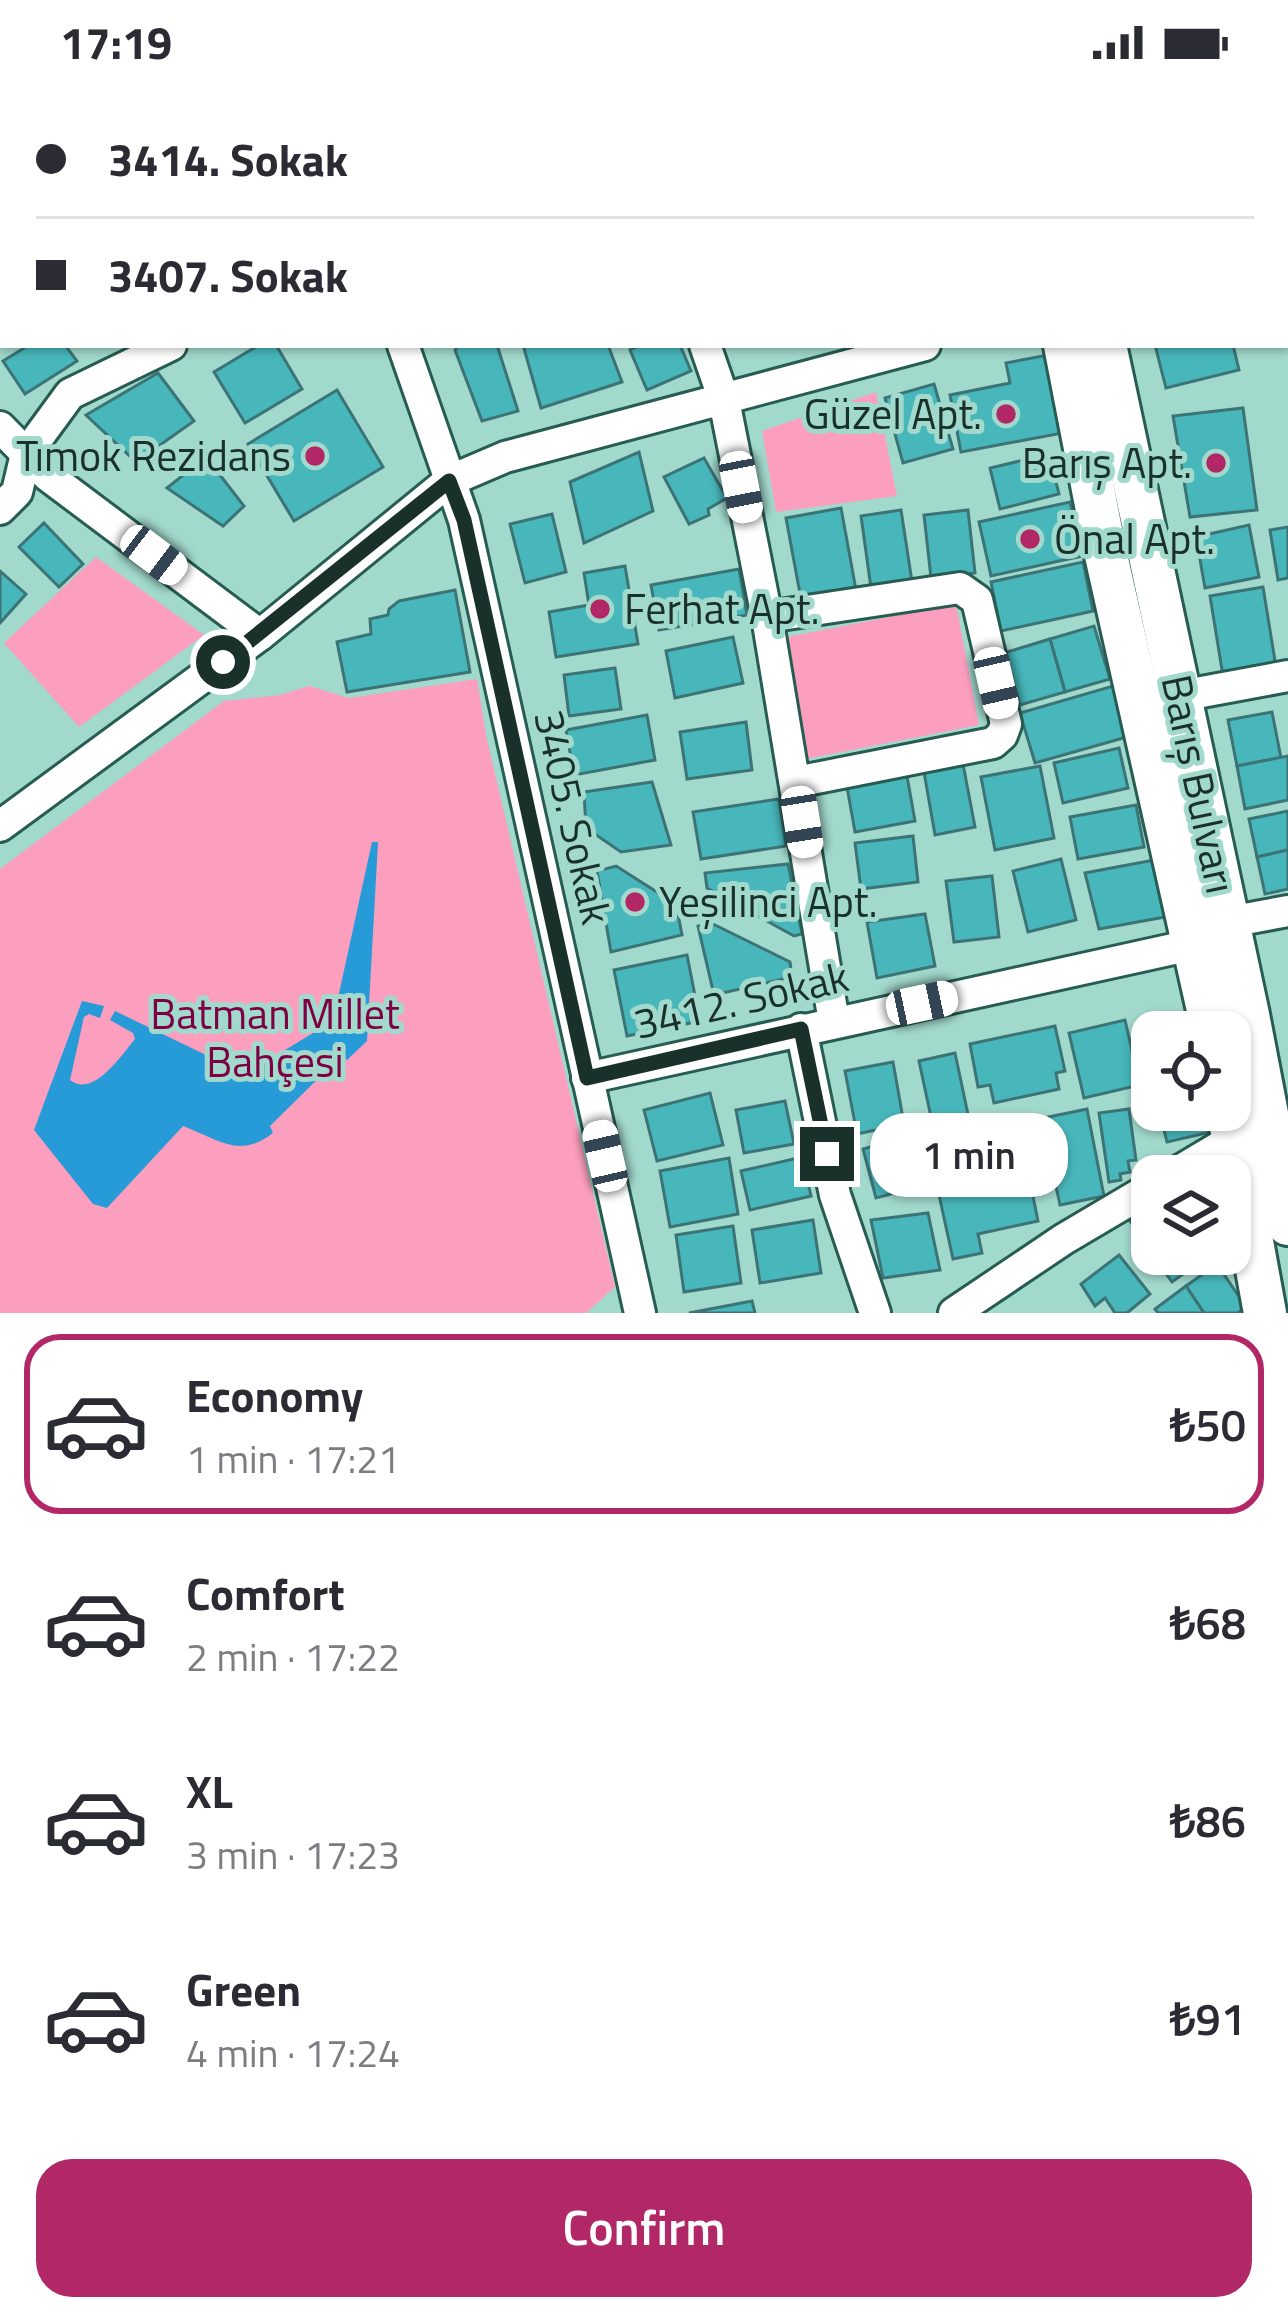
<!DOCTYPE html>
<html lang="en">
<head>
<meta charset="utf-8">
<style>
	:root { --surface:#fff; --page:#f7f7f7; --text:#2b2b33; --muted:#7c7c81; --line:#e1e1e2; --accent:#b22866 }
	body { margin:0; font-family:"Titillium Web",sans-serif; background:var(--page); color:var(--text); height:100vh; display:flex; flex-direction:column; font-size:45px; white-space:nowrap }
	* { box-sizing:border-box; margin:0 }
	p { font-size:39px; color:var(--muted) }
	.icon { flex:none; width:66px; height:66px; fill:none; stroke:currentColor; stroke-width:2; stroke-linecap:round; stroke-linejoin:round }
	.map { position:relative; height:1229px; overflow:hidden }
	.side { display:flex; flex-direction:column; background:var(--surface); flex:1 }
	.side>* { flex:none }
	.guide { position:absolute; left:0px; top:0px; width:1290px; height:264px; box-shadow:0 3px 9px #0004; display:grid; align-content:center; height:264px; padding:0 36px; background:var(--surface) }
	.controls { position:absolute; left:1131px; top:927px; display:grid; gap:24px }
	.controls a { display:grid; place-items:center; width:120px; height:120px; border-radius:24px; background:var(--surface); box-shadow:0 3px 9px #0004; font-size:60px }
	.end { position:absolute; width:54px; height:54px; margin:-27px; border:15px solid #1a302b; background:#fff; box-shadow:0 0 0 6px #fff }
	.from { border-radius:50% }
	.bubble { position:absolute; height:84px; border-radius:36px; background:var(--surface); box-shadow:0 3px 9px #0004; font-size:39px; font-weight:600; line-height:84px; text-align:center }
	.car { position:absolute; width:36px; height:72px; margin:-36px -18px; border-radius:15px; box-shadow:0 0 9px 3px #0007; background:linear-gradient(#fff 24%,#345 0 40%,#fff 0 76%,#345 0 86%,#fff 0) }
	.guide b { display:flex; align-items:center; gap:42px; height:114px; font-size:45px }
	.guide b+b { border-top:3px solid var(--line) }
	.guide i { width:30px; height:30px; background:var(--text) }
	ul { padding:21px 0 0; list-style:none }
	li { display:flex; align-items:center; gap:36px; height:180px; margin:0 24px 18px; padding:0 12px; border:6px solid transparent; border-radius:36px }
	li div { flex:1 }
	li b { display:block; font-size:45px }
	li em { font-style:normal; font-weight:600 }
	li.active { border-color:var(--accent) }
	li>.icon { width:108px; height:108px; stroke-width:1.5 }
	.cta { display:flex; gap:24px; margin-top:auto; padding:24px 36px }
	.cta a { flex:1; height:138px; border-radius:36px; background:var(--accent); color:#fff; font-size:48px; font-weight:600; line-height:138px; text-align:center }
	.status { display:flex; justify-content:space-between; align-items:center; height:84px; padding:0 60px; background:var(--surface); direction:ltr }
	.status svg { height:33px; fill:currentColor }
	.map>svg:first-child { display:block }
	.green { fill:#fc9fbe }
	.water { fill:#279ad8 }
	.building { fill:#47b7bc; stroke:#3c7476; stroke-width:3 }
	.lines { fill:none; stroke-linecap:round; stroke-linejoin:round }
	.minor-casing { stroke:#265c51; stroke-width:36 }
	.secondary-casing { stroke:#265c51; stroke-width:48 }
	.minor { stroke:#fff; stroke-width:30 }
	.secondary { stroke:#fff; stroke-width:42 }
	.route { stroke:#1a302b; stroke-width:15 }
	.poi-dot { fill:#b22866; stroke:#a2d9cd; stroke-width:4.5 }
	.labels { text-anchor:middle; stroke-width:10; stroke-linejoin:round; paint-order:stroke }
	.poi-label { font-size:42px; fill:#1a302b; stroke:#a2d9cd; text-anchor:end }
	.street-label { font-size:42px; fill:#1a302b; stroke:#a2d9cd }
	.park-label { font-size:42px; fill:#7e0042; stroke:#a2d9cd }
</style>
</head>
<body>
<div class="status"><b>17:19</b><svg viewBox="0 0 49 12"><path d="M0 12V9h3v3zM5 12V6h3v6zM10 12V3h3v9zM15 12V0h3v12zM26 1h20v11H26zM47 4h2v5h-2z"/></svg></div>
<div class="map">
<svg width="1288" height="1229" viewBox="0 0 1288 1229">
	<rect width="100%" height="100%" fill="#a2d9cd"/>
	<g class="green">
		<path d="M876 308 897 412 776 428 762 347Z"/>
		<path d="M96 473 204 551 79 643 4 559Z"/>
		<path d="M956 520 979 641 806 675 782 554Z"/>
		<path d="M477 595 486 651 615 1203 586 1229H0V785L224 617 280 611 309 602 349 614Z"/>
	</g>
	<path class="water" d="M372 758H378L367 957 347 976 341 972 270 1042 273 1049C239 1075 220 1056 183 1042L107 1124 93 1120 34 1046 82 917 104 922 100 934 89 930 84 933 70 996C93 1014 120 973 135 955L133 949 110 936 115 927 204 970 220 986 242 992 333 937Z"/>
	<g class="building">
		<path d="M0 0 10 3H3L0 45Z"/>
		<path d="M374 0H439L440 3H375Z"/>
		<path d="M455 0H501L455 3Z"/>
		<path d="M708 0H773L775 3H701Z"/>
		<path d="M1111 0H1163L1165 3H1103Z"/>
		<path d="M1192 0H1277L1278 3H1194Z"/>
		<path d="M0 181 3 185 0 259Z"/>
		<path d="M29 261H65L77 277 25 310 3 277Z"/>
		<path d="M259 261H276L302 305 245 339 214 288Z"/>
		<path d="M460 261H497L518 327 482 337 455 266Z"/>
		<path d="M523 261H608L622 298 541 324Z"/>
		<path d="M641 261H680L691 287 647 306 630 266Z"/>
		<path d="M1155 261H1233L1239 286 1166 304Z"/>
		<path d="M1048 271 1062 349 961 368 950 311 1010 299 1006 279Z"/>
		<path d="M158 289 194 337 136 378 86 331Z"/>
		<path d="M934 300 953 365 903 379 885 314Z"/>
		<path d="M337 306 383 383 294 437 248 360Z"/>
		<path d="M1243 324 1257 426 1190 433 1173 332Z"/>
		<path d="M639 368 653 427 584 459 570 398Z"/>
		<path d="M1049 370 1059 410 1000 425 990 384Z"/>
		<path d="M206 373 244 422 223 442 167 404Z"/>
		<path d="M704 374 727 414 708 425 709 431 689 440 664 393Z"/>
		<path d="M1070 418 1082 472 991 492 979 438Z"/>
		<path d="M841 424 856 506 801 515 786 434Z"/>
		<path d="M901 426 912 498 871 504 861 432Z"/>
		<path d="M968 426 975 489 931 494 924 431Z"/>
		<path d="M552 430 566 488 525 499 510 440Z"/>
		<path d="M44 439 83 480 59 503 19 463Z"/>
		<path d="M1249 441 1259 493 1205 504 1196 453Z"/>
		<path d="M1288 443V494L1278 496 1270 446Z"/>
		<path d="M1083 478 1093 527 1001 547 991 498Z"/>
		<path d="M625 482 638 560 556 573 549 528 589 521 584 489Z"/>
		<path d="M739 485 747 531 659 546 651 501Z"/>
		<path d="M0 487 26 510 0 539Z"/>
		<path d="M1263 503 1276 583 1223 592 1210 512Z"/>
		<path d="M455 506 470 588 347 608 337 558 371 550 370 535 388 531 389 525 399 517Z"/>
		<path d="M1094 542 1110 595 1065 608 1050 555Z"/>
		<path d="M733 553 743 599 675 614 666 567Z"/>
		<path d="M1050 555 1065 608 1020 621 1004 569Z"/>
		<path d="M615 584 621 625 569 632 564 591Z"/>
		<path d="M1113 602 1127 653 1035 679 1020 629Z"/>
		<path d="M1272 628 1281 674 1237 682 1228 636Z"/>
		<path d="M647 631 655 676 574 691 566 646Z"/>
		<path d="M746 638 752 686 687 695 680 648Z"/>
		<path d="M1119 664 1128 704 1063 719 1054 679Z"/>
		<path d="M1288 672V716L1245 725 1237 682Z"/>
		<path d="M963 680 975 743 935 751 924 688Z"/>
		<path d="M1040 682 1054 754 995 766 981 693Z"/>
		<path d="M907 692 915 737 855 748 847 703Z"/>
		<path d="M652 698 671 761 621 768 586 744 584 708Z"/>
		<path d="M779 715 786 762 701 775 693 728Z"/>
		<path d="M1136 721 1144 763 1078 775 1070 733Z"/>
		<path d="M1288 727V766L1257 773 1249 735Z"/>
		<path d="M913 752 918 798 861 805 855 759Z"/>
		<path d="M1288 766V805L1265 810 1257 773Z"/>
		<path d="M1061 775 1076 836 1028 848 1013 787Z"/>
		<path d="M1154 776 1165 833 1099 845 1085 789Z"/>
		<path d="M788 780 802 850 794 852 707 804 705 789Z"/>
		<path d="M616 782 660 810 677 825 682 851 611 868 597 787Z"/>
		<path d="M992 792 999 853 954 858 946 797Z"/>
		<path d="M925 830 935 882 877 894 867 838Z"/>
		<path d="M711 839 790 878 792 893 714 911 698 842Z"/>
		<path d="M687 871 700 937 627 952 614 886Z"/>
		<path d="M1193 930 1197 948H1152V994L1140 943Z"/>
		<path d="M1125 936 1140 1001 1084 1014 1069 949Z"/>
		<path d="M1055 942 1065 987 1056 989 1059 1005 994 1019 990 1001 978 1003 970 960Z"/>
		<path d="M955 969 973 1054 937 1061 919 977Z"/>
		<path d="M893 978 904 1040 857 1050 845 987Z"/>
		<path d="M710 1009 723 1061 657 1077 644 1026Z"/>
		<path d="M785 1017 794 1060 744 1069 736 1026Z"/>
		<path d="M1087 1025 1104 1112 1060 1121 1054 1093 1062 1092 1054 1053 1043 1055 1039 1035Z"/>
		<path d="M1129 1025 1136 1076 1128 1077 1130 1088 1120 1090 1121 1096 1109 1098 1099 1029Z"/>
		<path d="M1159 1026H1215L1220 1046 1167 1058Z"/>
		<path d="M909 1052 922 1102 876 1114 863 1065Z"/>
		<path d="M1024 1068 1038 1137 978 1150 982 1169 953 1175 934 1088Z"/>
		<path d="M802 1073 811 1112 750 1126 741 1087Z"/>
		<path d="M729 1074 738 1130 670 1143 660 1087Z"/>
		<path d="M1152 1120V1169L1130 1137Z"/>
		<path d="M928 1129 940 1186 883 1194 871 1136Z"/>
		<path d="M813 1136 821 1189 760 1199 752 1146Z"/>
		<path d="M733 1142 741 1199 684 1208 676 1151Z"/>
		<path d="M1152 1170H1211L1172 1198Z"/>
		<path d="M1119 1171 1150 1210 1127 1229H1115L1105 1214 1095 1222 1081 1200Z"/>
		<path d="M1217 1180 1246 1223 1237 1229H1204L1186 1202Z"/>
		<path d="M1186 1202 1204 1229H1158L1155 1225Z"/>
		<path d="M752 1217 755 1229H689Z"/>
	</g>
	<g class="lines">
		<g class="minor-casing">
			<g id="minor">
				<path d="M321 0 322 3"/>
				<path d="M612 0 613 3"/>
				<path d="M169 3 173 0"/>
				<path d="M0 111 3 110"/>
				<path d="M1287 175 1288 174"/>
				<path d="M403 261 464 436 640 1229"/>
				<path d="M705 261 724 316 767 533 834 938"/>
				<path d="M0 343 48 392 260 551"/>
				<path d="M0 425 17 408 26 370 70 310 171 261"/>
				<path d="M767 533 960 504 977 516 1006 640 1002 651 993 659 796 698"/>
				<path d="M1180 612 1288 592"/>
				<path d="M0 742 260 551 449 397 505 373 925 261"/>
				<path d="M1229 838 1288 827"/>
				<path d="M801 945 835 1111 875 1229"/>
				<path d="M587 994 1196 860"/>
				<path d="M1171 1092 1233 1055"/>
				<path d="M954 1229 1064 1155 1152 1103"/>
			</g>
		</g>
		<g class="secondary-casing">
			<g id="secondary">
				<path d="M976 0 977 3"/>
				<path d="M1021 0 1022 3"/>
				<path d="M1065 261 1104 462 1213 948"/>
				<path d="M1105 261 1248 931 1288 1140"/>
				<path d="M1228 1026 1265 1229"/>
			</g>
		</g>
		<use href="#minor" class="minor"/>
		<use href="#secondary" class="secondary"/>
	</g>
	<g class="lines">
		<path class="route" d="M223 578 449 397 464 436 587 994 801 945 827 1070"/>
	</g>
	<g class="poi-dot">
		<circle cx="1006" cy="330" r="12"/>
		<circle cx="315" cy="372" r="12"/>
		<circle cx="1216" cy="379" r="12"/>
		<circle cx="1030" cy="455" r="12"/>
		<circle cx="600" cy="525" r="12"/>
		<circle cx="635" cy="818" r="12"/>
	</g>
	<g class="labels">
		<g class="poi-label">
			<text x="982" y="345">Güzel Apt.</text>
			<text x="291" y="387">Tımok Rezidans</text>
			<text x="1192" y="394">Barış Apt.</text>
			<text x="1054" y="470" text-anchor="start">Önal Apt.</text>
			<text x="624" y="540" text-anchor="start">Ferhat Apt.</text>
			<text x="659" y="833" text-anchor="start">Yeşilinci Apt.</text>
		</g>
		<g class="street-label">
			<text transform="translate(1199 700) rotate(78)" y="15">Barış Bulvarı</text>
			<text transform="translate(573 733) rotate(77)" y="15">3405. Sokak</text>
			<text transform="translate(741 916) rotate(-13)" y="15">3412. Sokak</text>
		</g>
		<g class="park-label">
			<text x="275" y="945">Batman Millet<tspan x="275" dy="48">Bahçesi</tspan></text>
		</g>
	</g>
</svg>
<div class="controls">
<a><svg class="icon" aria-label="locate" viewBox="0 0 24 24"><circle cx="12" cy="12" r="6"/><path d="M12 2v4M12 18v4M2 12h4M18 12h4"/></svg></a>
<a><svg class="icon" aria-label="layers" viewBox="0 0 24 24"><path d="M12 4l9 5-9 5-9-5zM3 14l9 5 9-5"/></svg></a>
</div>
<i class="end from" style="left:223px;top:578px"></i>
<i class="end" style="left:827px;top:1070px"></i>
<div class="bubble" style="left:870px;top:1029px;width:198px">1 min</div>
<i class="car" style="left:741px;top:403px;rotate:169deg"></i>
<i class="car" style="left:154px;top:471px;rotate:127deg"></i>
<i class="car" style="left:996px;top:599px;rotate:167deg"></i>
<i class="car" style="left:802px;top:738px;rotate:171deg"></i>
<i class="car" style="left:922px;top:919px;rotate:78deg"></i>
<i class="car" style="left:605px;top:1072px;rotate:347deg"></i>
<div class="guide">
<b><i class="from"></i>3414. Sokak</b>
<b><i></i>3407. Sokak</b>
</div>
</div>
<section class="side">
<ul>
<li class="active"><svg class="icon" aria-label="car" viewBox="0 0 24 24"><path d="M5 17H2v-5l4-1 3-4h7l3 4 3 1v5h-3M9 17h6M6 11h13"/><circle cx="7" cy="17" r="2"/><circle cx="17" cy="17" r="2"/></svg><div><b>Economy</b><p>1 min · 17:21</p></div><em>₺50</em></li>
<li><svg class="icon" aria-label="car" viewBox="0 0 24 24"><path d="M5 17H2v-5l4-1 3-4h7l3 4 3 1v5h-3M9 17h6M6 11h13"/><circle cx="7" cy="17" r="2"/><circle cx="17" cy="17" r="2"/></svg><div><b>Comfort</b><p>2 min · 17:22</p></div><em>₺68</em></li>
<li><svg class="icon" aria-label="car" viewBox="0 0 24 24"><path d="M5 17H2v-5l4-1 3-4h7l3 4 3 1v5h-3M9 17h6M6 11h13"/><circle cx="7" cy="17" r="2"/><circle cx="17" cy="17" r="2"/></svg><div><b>XL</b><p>3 min · 17:23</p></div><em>₺86</em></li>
<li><svg class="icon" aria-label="car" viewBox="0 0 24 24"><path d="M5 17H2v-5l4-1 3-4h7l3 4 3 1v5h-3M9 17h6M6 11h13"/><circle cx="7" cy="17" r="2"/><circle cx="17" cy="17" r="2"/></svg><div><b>Green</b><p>4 min · 17:24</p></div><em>₺91</em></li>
</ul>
<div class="cta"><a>Confirm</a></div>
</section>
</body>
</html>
